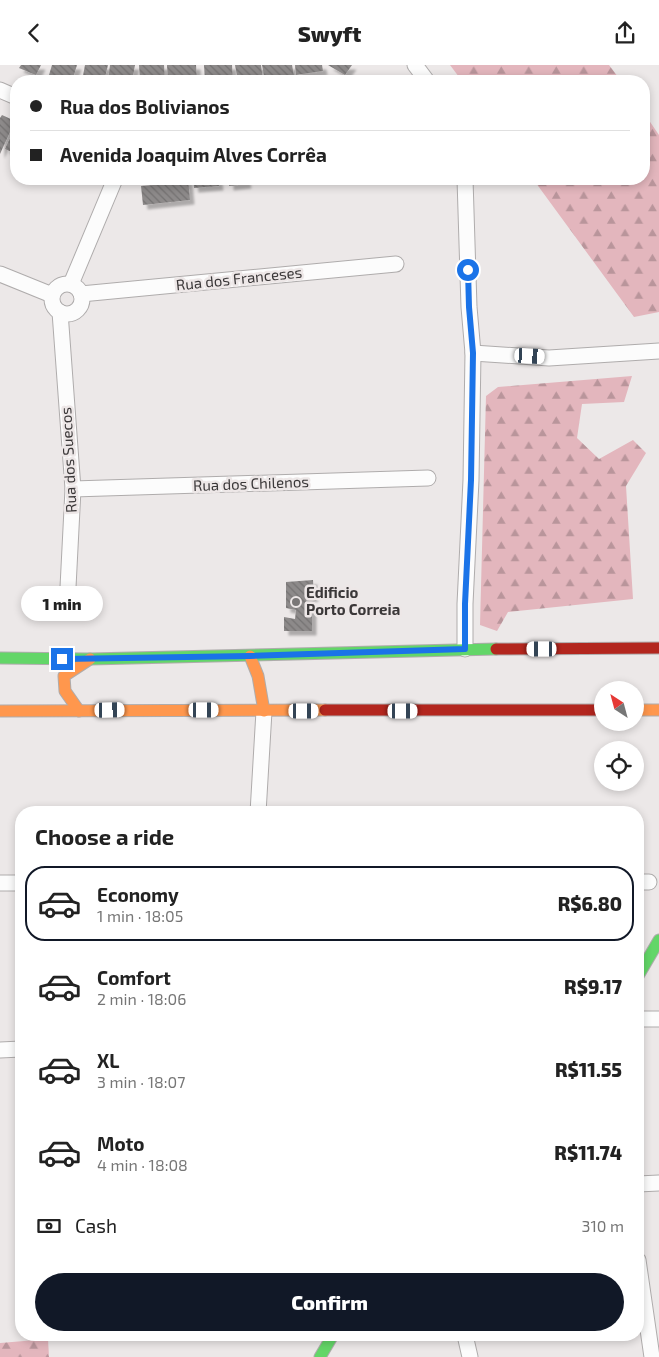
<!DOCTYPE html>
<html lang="en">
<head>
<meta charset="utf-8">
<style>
	:root { --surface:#fff; --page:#f6f6f6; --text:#222; --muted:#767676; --line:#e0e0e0; --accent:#111827 }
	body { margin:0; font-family:"Exo 2",sans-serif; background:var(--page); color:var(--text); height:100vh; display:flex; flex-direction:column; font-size:19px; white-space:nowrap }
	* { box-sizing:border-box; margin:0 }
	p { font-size:16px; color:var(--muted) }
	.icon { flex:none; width:28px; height:28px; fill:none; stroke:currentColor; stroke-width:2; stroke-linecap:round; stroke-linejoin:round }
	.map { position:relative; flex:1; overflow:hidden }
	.panel { position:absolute; left:15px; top:741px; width:629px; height:535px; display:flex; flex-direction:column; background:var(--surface); border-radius:20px; box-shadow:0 2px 8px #0003 }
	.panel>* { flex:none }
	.top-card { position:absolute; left:10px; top:10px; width:640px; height:110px; border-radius:20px; box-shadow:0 2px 8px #0003; display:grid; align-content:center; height:110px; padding:0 20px; background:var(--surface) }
	.needle { width:32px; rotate:324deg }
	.tools { position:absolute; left:594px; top:616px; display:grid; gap:10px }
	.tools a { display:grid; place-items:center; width:50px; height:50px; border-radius:50%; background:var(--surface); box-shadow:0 2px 8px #0003; font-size:25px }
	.end { position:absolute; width:22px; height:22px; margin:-11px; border:6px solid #1a73e8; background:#fff; box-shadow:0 0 0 2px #fff }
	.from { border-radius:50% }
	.bubble { position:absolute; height:35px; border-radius:18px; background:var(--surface); box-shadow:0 2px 8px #0003; font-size:16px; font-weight:800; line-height:35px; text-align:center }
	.car { position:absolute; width:15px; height:30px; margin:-15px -8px; border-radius:6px; box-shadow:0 0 4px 1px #0007; background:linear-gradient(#fff 24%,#345 0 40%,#fff 0 76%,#345 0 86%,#fff 0) }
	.top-card b { display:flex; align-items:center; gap:18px; height:48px; font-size:19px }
	.top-card b+b { border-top:1px solid var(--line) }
	.top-card i { width:12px; height:12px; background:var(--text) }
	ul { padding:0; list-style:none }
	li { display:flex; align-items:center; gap:15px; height:75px; margin:0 10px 8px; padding:0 10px; border:2px solid transparent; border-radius:20px }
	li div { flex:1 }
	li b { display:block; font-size:19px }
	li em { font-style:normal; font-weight:800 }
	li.current { border-color:var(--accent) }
	li>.icon { width:45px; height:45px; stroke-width:1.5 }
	h2 { padding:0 20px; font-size:22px; line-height:60px }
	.pay { display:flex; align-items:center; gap:12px; height:55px; padding:0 20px; font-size:19px }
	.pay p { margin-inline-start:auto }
	.primary-button { display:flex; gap:10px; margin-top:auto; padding:10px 20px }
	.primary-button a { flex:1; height:58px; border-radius:30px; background:var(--accent); color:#fff; font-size:20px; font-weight:800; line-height:58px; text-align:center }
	header { display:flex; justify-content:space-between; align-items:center; height:65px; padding:0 20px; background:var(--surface); font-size:22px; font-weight:800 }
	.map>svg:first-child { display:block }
	.forest { fill:url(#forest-firs) }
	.building { fill:url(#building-back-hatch); filter:url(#shadow) }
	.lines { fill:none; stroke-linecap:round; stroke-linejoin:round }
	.street-casing { stroke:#afacac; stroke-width:17 }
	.fast-casing { stroke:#afacac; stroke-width:13 }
	.slow-casing { stroke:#afacac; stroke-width:13 }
	.jam-casing { stroke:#afacac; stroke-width:13 }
	.street { stroke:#fcfcfc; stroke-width:15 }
	.fast { stroke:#63d668; stroke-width:11 }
	.slow { stroke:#ff974d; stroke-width:11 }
	.jam { stroke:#b3261e; stroke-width:11 }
	.route { stroke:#1a73e8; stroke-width:6 }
	.poi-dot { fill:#797676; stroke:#ede7e7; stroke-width:2 }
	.labels { text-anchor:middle; stroke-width:5; stroke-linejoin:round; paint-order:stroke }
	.street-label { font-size:15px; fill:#3b3839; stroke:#ede7e7 }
	.poi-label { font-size:15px; font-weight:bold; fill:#3b3839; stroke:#ede7e7; text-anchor:start }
</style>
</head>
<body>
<header><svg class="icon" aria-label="back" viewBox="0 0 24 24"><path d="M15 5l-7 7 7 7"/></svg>Swyft<svg class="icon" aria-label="share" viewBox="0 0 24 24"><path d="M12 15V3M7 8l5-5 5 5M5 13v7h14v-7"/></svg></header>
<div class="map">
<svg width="659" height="1292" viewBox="0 0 659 1292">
	<defs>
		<pattern id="forest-firs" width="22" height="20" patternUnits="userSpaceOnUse" patternTransform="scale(1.25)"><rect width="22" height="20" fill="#e3b6bd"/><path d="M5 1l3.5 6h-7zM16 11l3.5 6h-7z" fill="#b9959b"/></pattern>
		<pattern id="building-back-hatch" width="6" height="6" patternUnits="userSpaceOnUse" patternTransform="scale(1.25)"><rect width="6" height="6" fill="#8d8a8a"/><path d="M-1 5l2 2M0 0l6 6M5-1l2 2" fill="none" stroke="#747272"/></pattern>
		<filter id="shadow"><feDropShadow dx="4.5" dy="4.5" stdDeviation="1" flood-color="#0004"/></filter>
	</defs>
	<rect width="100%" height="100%" fill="#ece8e8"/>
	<g class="forest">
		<path d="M450 0H609L621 16H462Z"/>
		<path d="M644 48 659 70V247L634 252 533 114H644Z"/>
		<path d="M632 311 624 337 582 339 577 373 599 394 633 375 646 388 626 421 633 534 508 547 497 566 480 560 486 331 498 322Z"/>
		<path d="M48 1274 49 1292H0V1278Z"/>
	</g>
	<g class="building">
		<path d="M21 0H41L36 10 19 3Z"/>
		<path d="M52 0H77L72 16 49 10Z"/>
		<path d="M85 0H108L104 16H82Z"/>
		<path d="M110 0H135L132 16H108Z"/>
		<path d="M139 0H164L165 16H140Z"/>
		<path d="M167 0H196L197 16H168Z"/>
		<path d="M204 0H232L233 16H205Z"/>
		<path d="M235 0H261L263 16H238Z"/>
		<path d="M262 0H292L295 16H265Z"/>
		<path d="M295 0H322L323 6 296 10Z"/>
		<path d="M328 0H352L345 10Z"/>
		<path d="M2 50 15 56 0 89V53Z"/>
		<path d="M16 60V89L5 84Z"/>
		<path d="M152 114H188L190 135 143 140 141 121 153 120Z"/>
		<path d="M193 114H218L219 121 194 123Z"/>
		<path d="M229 114H246L247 119 229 121Z"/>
		<path d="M313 515 314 532 307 533 305 542 312 543V566H284V552L295 554 296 545 286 543V517Z"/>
	</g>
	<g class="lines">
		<g class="street-casing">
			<g id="street">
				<path d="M415 0 427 16"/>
				<path d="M0 25 16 32"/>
				<path d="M0 209 52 230"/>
				<circle cx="67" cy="234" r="15"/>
				<path d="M71 219 115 114"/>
				<path d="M81 229 396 199"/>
				<path d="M60 247 73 424 67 542"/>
				<path d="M473 288 549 293 659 286"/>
				<path d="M73 424 428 413"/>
				<path d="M465 584V539L471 415 473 288 469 242 465 114"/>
				<path d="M258 748 264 646"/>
				<path d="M638 817H649"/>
				<path d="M0 818H21"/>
				<path d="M638 954H659"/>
				<path d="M0 985 21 984"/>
				<path d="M638 1119 659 1118"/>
				<path d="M638 1195 652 1292"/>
				<path d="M465 1270 470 1292"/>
			</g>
		</g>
		<g class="fast-casing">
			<g id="fast">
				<path d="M0 593 90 594 496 584"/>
				<path d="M638 911 659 875"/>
				<path d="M320 1292 333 1270"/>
			</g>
		</g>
		<g class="slow-casing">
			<g id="slow">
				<path d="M250 591 258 611 264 646"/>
				<path d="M635 645H659"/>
				<path d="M0 646 325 645"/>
				<path d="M79 646 65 626 64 611 90 594"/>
			</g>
		</g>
		<g class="jam-casing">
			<g id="jam">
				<path d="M496 584 659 583"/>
				<path d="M325 645H602"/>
			</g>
		</g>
		<use href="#street" class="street"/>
		<use href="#fast" class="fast"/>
		<use href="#slow" class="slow"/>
		<use href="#jam" class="jam"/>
	</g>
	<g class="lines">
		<path class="route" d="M62 594 250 591 465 584V539L471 415 473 288 469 242 468 205"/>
	</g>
	<circle class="poi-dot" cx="296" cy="537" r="5"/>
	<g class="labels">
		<g class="street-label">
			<text transform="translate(239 214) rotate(-6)" y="5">Rua dos Franceses</text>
			<text transform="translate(69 395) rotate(-93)" y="5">Rua dos Suecos</text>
			<text transform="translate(251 419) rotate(-2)" y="5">Rua dos Chilenos</text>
		</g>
		<g class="poi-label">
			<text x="306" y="533">Edificio<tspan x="306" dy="17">Porto Correia</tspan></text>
		</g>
	</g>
</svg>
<div class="tools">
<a><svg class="needle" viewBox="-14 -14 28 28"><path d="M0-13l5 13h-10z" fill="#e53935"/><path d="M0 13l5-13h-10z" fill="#767676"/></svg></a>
<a><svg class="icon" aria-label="locate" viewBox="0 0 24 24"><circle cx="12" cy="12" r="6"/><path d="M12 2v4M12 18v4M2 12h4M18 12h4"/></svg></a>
</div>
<i class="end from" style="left:468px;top:205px"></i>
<i class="end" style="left:62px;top:594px"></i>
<div class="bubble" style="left:21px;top:521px;width:82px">1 min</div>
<i class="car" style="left:530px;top:291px;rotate:93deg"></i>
<i class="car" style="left:542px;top:584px;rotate:270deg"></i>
<i class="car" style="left:110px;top:645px;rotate:89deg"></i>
<i class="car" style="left:204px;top:645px;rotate:90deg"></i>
<i class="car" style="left:304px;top:646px;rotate:90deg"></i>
<i class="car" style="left:403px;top:646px;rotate:90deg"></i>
<div class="top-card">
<b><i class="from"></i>Rua dos Bolivianos</b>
<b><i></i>Avenida Joaquim Alves Corrêa</b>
</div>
<section class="panel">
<h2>Choose a ride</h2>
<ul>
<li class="current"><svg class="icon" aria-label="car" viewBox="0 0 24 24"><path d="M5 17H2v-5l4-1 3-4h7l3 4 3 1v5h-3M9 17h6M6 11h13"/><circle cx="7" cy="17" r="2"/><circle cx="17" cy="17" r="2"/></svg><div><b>Economy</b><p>1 min · 18:05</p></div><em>R$6.80</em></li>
<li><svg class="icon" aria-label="car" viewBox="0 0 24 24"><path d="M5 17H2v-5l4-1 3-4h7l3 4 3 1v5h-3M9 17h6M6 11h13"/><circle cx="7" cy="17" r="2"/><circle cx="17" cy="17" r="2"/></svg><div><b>Comfort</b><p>2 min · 18:06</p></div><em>R$9.17</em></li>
<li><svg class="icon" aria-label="car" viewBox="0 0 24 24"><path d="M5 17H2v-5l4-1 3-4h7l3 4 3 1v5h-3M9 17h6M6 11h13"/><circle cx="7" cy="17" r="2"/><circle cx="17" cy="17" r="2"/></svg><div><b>XL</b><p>3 min · 18:07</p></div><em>R$11.55</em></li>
<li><svg class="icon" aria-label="car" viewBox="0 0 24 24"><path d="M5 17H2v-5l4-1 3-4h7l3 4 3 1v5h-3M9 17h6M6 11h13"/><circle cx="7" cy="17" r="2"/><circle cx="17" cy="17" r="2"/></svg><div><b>Moto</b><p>4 min · 18:08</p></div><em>R$11.74</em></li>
</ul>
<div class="pay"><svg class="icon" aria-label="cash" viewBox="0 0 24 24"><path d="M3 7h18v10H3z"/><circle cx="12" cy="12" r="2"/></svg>Cash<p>310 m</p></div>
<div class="primary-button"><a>Confirm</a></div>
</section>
</div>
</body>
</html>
